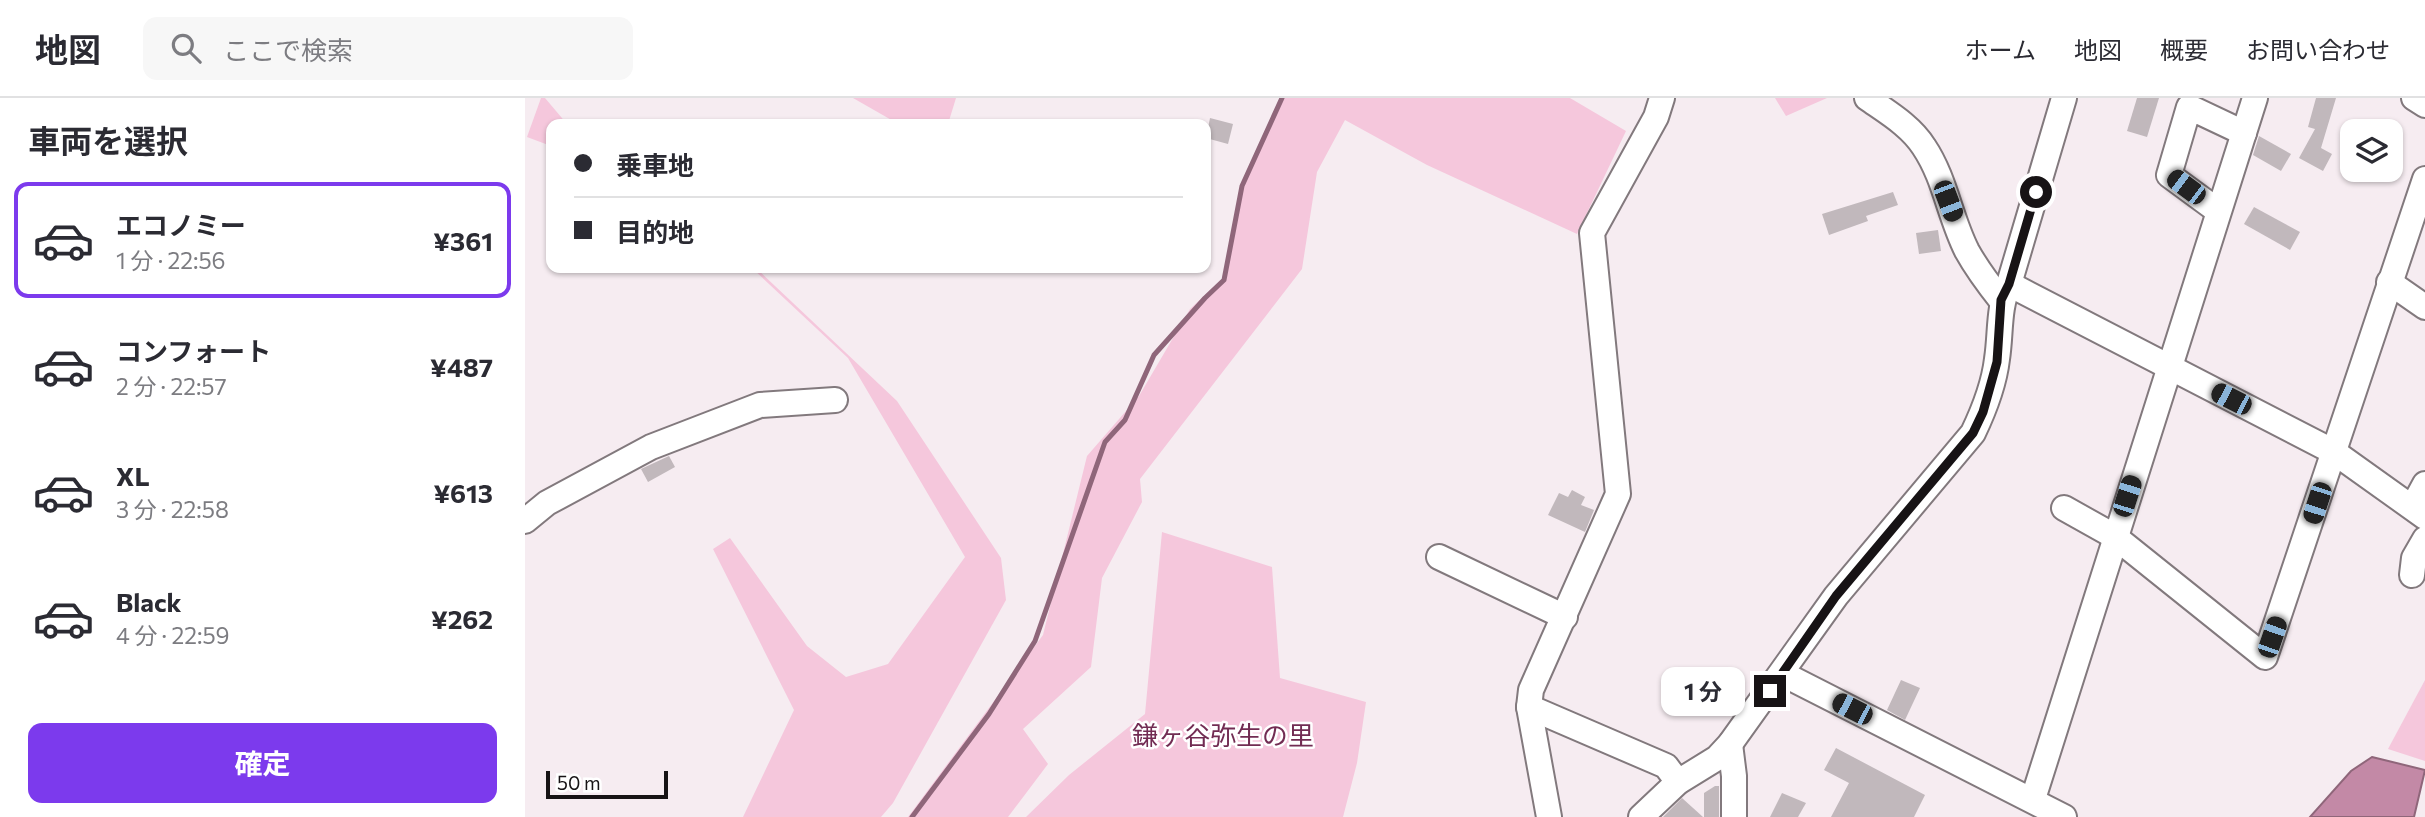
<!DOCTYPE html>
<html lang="ja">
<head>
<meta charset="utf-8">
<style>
	:root { --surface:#fff; --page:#f7f7f7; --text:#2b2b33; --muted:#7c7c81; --line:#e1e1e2; --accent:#7c3aed }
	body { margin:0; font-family:Commissioner,"Noto Sans JP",sans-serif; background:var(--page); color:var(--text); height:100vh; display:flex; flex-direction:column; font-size:26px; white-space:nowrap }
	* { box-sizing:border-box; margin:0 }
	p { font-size:23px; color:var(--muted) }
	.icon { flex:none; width:38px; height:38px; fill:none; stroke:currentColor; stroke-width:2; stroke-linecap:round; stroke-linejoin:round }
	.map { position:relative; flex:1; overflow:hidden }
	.drawer { display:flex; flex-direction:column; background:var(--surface); width:525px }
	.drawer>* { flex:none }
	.guide { position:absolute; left:21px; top:21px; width:665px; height:154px; border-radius:14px; box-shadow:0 2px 5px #0004; display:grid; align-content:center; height:154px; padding:0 28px; background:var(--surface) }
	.buttons { position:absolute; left:1815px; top:21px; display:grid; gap:14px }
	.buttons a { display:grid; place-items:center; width:63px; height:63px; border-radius:14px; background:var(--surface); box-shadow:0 2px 5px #0004; font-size:35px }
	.scale { position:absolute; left:21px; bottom:18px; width:122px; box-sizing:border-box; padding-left:7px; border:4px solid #171315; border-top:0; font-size:19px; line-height:24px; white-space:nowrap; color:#171315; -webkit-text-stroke:5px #fff; paint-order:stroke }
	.end { position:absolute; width:32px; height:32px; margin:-16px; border:9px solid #171315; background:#fff; box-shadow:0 0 0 4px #fff }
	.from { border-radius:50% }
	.bubble { position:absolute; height:49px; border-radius:14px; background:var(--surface); box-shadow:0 2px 5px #0004; font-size:23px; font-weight:700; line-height:49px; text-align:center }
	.car { position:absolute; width:21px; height:42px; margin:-21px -10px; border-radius:9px; box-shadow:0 0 5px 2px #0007; background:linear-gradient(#222 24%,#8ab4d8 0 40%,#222 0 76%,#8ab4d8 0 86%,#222 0) }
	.guide b { display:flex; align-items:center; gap:24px; height:66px; font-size:26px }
	.guide b+b { border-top:2px solid var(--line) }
	.guide i { width:18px; height:18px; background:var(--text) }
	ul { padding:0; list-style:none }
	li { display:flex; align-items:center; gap:21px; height:116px; margin:0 14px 10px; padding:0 14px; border:4px solid transparent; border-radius:14px }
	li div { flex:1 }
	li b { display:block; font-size:26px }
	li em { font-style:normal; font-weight:700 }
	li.selected { border-color:var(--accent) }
	li>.icon { width:63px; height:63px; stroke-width:1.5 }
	h2 { padding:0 28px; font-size:32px; line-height:84px }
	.cta { display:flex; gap:14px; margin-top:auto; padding:14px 28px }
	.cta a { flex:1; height:80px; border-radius:14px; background:var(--accent); color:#fff; font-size:28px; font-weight:700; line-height:80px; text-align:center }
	header { display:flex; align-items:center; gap:42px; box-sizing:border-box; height:98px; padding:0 35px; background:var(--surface); border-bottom:2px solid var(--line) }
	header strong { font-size:33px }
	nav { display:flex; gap:38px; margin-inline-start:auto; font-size:24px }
	.search { width:490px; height:63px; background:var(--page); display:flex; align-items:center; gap:18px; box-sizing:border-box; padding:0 24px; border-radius:14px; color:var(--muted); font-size:26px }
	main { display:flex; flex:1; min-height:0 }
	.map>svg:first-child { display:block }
	.green { fill:#f5c7dc }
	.water { fill:#c389a6; stroke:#8f667a; stroke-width:2 }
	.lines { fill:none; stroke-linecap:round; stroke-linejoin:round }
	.stream { stroke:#8f667a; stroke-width:5 }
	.building { fill:#c1b8bc }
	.minor-casing { stroke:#82797d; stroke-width:28 }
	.minor { stroke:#fff; stroke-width:24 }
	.route { stroke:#171315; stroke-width:9 }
	.labels { text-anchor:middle; stroke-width:5; stroke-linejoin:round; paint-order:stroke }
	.park-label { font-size:26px; fill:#722c53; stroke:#fff }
</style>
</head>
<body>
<header>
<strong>地図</strong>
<div class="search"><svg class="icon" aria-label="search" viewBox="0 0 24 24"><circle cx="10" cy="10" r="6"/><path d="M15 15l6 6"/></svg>ここで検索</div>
<nav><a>ホーム</a><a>地図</a><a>概要</a><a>お問い合わせ</a></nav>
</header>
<main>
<section class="drawer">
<h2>車両を選択</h2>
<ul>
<li class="selected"><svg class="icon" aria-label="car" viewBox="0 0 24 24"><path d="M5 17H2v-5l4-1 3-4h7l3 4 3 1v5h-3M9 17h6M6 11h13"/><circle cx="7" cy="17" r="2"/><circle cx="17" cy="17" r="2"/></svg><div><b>エコノミー</b><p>1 分 · 22:56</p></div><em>¥361</em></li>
<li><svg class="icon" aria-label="car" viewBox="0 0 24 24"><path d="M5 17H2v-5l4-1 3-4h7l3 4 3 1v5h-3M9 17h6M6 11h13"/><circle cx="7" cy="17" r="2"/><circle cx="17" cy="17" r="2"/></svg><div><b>コンフォート</b><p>2 分 · 22:57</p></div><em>¥487</em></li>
<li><svg class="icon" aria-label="car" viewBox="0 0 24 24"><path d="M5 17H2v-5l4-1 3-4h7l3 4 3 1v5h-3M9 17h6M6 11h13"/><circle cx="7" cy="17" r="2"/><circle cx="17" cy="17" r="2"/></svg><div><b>XL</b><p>3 分 · 22:58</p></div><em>¥613</em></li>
<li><svg class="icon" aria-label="car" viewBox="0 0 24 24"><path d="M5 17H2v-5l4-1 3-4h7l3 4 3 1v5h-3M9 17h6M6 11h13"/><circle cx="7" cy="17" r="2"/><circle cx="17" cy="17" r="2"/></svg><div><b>Black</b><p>4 分 · 22:59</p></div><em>¥262</em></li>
</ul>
<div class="cta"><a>確定</a></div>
</section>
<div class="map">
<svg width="1900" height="719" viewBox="0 0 1900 719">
	<rect width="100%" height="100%" fill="#f6ecf1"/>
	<g class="green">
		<path d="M16 0H20L42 26H26V48L2 39Z"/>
		<path d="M328 0H431L423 26H380L370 24Z"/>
		<path d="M755 0H1045L1101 33 1052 136 902 67 820 22 792 74 777 171 615 381 617 404 577 480 566 569 498 631 523 666 483 719H383L518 537 562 358 614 298 665 211 699 179 716 86Z"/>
		<path d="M1250 0H1302L1261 18Z"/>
		<path d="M227 170H231L372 303 476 460 481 502 368 705 356 719H218L269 612 188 451 205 440 282 548 321 579 363 566 440 459 323 260Z"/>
		<path d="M637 434 747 469 755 580 841 604 832 665 818 719H501L544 677 620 616Z"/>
		<path d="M1900 582V663L1863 651Z"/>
	</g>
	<path class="water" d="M1847 659 1900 672 1889 719H1785L1826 673Z"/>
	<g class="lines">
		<path class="stream" d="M387 719 464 616 510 543 580 344 600 322 629 257 680 200 699 182 717 88 757 0"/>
	</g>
	<g class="building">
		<path d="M1612 0H1634L1622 39 1602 33Z"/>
		<path d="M1791 0H1811L1796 50 1807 56 1798 73 1774 60 1790 31 1783 29Z"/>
		<path d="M685 20 708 26 703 46 681 40Z"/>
		<path d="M1734 38 1766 56 1756 73 1728 57Z"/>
		<path d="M1368 94 1373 107 1341 118 1343 123 1304 137 1297 116Z"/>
		<path d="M1729 109 1775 134 1765 152 1719 126Z"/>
		<path d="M1413 132 1416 153 1394 156 1391 135Z"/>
		<path d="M144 358 150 369 123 384 116 371Z"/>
		<path d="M1047 392 1060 399 1056 407 1069 412 1060 434 1023 417 1034 395 1043 399Z"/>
		<path d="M1376 582 1395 590 1380 622 1362 612Z"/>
		<path d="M1311 650 1400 697 1389 719H1306L1324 685 1299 672Z"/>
		<path d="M1190 688H1194V719H1179V695Z"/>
		<path d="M1257 695 1281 705 1273 719H1245Z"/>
		<path d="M1157 700 1178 719H1138Z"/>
	</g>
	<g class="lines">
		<g class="minor-casing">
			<g id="minor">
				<path d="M1342 0C1362 14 1386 28 1399 49 1420 80 1425 120 1442 153 1452 171 1464 187 1476 202"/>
				<path d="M1889 0 1900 7"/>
				<path d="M1693 113 1644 77 1664 9 1719 35"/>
				<path d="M1864 184 1900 209"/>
				<path d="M1484 186 1809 354 1900 419"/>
				<path d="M1888 408 1900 386"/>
				<path d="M1539 410 1589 438 1740 559 1900 81"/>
				<path d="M0 423 22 405 126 349 235 307 310 302"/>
				<path d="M914 459 1040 519"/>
				<path d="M1887 477 1889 460 1900 441"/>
				<path d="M1258 576 1539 719"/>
				<path d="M1004 609 1141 668 1153 684"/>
				<path d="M1205 646 1209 678V719"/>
				<path d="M1508 701 1730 0"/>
				<path d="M1024 719 1004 609 1006 592 1093 396 1067 135 1131 19 1137 0"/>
				<path d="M1116 719 1153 684 1192 660 1205 646 1311 498 1448 335C1459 312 1469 287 1472 261 1476 235 1473 210 1484 186L1539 0"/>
			</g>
		</g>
		<use href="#minor" class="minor"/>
	</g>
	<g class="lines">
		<path class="route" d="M1245 593 1311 498 1448 335 1458 314 1472 264 1476 202 1484 186 1511 94"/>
	</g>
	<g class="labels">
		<g class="park-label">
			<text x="698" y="647">鎌ヶ谷弥生の里</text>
		</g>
	</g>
</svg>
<div class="buttons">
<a><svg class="icon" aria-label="layers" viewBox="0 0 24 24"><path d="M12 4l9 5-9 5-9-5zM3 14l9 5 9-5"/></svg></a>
</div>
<div class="scale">50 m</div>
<i class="end from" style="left:1511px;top:94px"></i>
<i class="end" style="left:1245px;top:593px"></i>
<div class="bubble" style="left:1136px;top:569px;width:84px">1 分</div>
<i class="car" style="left:1661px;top:89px;rotate:307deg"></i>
<i class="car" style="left:1423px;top:103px;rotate:159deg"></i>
<i class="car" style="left:1706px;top:301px;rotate:297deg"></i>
<i class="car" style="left:1602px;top:398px;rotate:18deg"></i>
<i class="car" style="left:1792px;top:405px;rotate:198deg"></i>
<i class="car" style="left:1747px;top:539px;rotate:19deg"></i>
<i class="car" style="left:1327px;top:611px;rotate:297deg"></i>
<div class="guide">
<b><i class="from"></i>乗車地</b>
<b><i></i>目的地</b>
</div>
</div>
</main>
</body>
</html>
